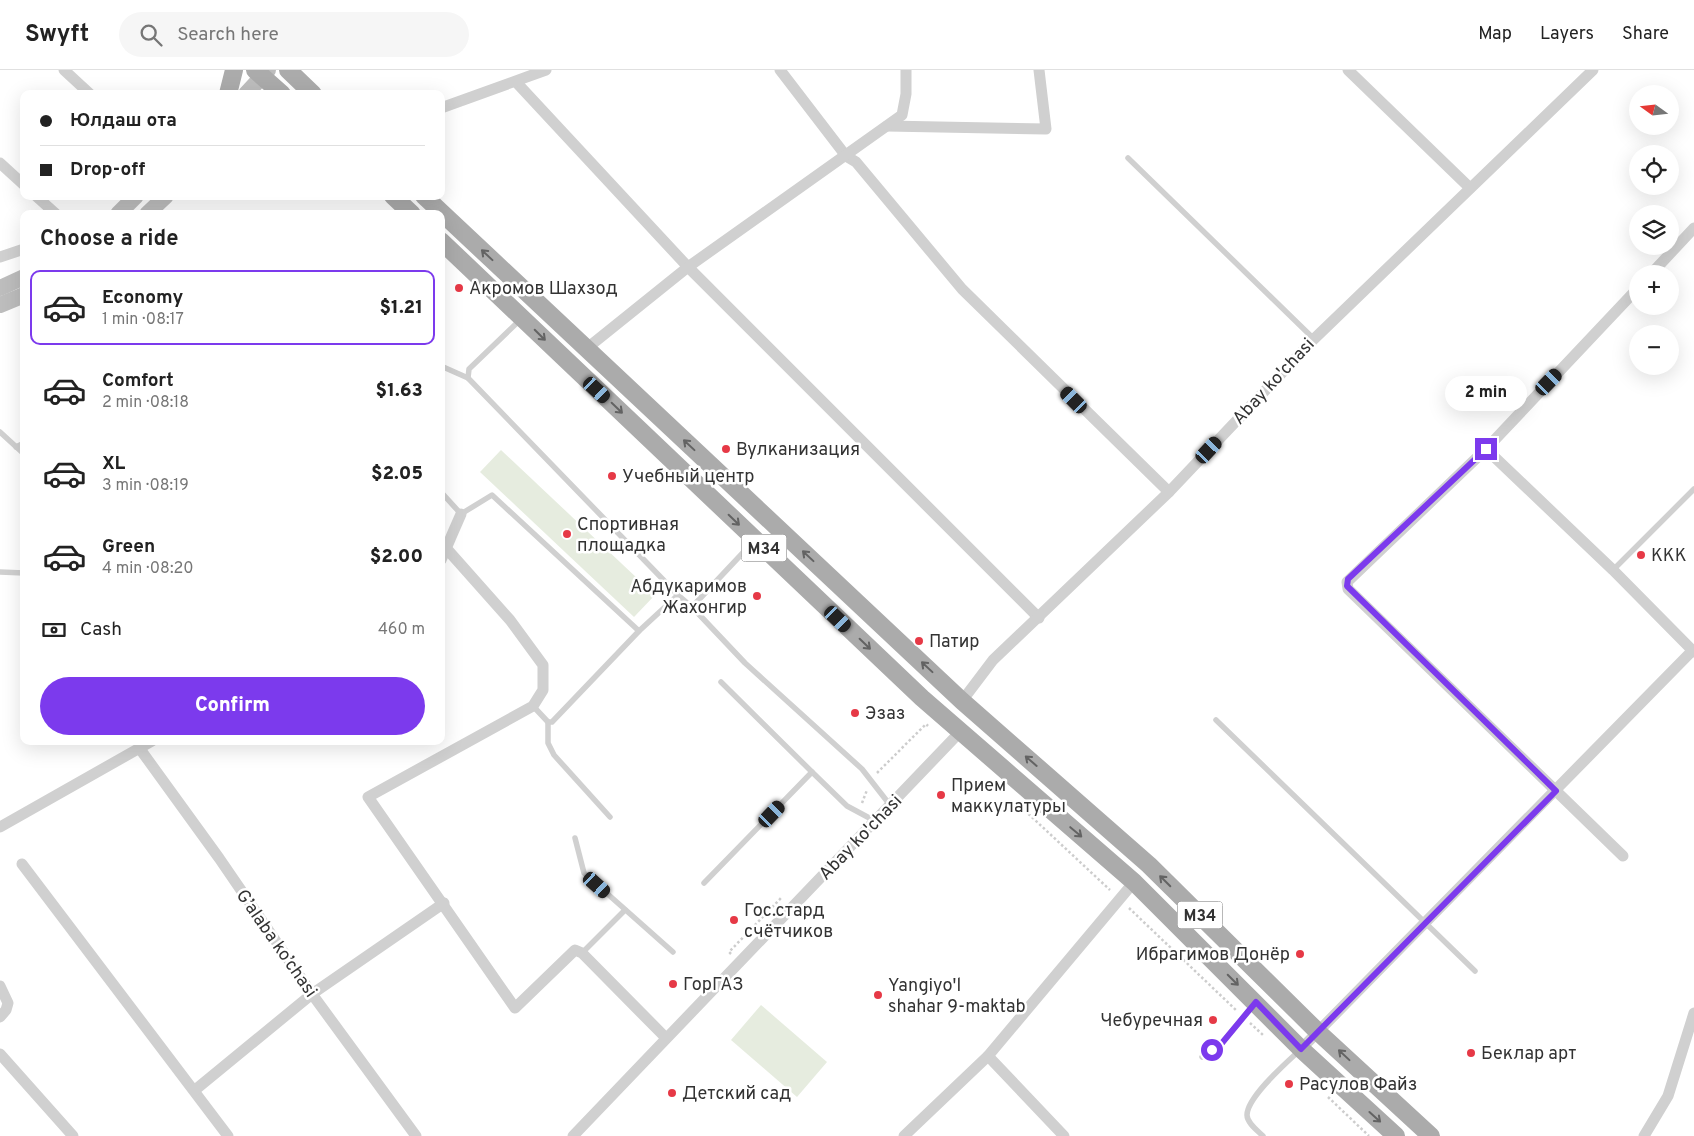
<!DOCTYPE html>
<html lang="en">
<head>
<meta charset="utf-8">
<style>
	:root { --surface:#fff; --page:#f6f6f6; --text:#222; --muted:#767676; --line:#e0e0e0; --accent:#7c3aed }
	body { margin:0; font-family:Overpass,sans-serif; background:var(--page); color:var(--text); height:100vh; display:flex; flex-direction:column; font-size:19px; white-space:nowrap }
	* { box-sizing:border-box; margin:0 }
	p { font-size:16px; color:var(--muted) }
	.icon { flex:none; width:28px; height:28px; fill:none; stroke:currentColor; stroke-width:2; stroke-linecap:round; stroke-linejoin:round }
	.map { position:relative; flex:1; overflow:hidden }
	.drawer { position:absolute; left:20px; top:140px; width:425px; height:535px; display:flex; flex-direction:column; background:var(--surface); border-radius:10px; box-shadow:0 5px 20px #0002 }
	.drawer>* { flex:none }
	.banner { position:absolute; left:20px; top:20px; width:425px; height:110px; border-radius:10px; box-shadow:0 5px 20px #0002; display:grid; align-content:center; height:110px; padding:0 20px; background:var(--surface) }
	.needle { width:32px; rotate:285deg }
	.fabs { position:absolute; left:1629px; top:15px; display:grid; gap:10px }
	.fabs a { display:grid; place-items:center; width:50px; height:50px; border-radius:50%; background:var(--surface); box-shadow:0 5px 20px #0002; font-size:25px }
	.end { position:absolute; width:22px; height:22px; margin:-11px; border:6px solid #7c3aed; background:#fff; box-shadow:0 0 0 2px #fff }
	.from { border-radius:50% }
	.bubble { position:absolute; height:35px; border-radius:18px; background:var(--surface); box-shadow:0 5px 20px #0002; font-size:16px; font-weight:800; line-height:35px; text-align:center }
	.car { position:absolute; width:15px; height:30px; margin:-15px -8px; border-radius:6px; box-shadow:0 0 4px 1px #0007; background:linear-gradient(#222 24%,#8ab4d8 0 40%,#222 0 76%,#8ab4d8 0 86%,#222 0) }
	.banner b { display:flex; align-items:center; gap:18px; height:48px; font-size:19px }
	.banner b+b { border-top:1px solid var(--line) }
	.banner i { width:12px; height:12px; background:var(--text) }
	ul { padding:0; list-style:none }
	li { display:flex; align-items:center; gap:15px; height:75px; margin:0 10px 8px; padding:0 10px; border:2px solid transparent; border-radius:10px }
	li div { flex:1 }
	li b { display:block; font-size:19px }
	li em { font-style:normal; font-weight:800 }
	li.active { border-color:var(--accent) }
	li>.icon { width:45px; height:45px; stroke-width:1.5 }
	h2 { padding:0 20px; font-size:22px; line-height:60px }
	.pay { display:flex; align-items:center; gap:12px; height:55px; padding:0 20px; font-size:19px }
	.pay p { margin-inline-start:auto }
	.action { display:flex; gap:10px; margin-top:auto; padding:10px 20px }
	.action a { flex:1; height:58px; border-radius:30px; background:var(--accent); color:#fff; font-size:20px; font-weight:800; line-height:58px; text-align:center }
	header { display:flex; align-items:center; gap:30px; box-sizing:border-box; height:70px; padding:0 25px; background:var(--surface); border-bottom:1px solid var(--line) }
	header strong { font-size:24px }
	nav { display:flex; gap:28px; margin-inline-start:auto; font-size:18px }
	.search { width:350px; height:45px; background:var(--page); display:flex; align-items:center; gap:12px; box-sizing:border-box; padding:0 18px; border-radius:28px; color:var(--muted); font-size:19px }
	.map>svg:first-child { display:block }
	.green { fill:#e6ecdf }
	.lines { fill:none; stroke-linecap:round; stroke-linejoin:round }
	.path { stroke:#cdcdcd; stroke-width:2.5; stroke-dasharray:2.5 2.5; stroke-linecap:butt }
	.service { stroke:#d0d0d0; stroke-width:5.5 }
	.minor { stroke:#d0d0d0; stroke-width:11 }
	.secondary { stroke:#bdbdbd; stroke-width:16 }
	.primary { stroke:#ababab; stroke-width:18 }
	.oneway { stroke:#636363 }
	.route { stroke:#7c3aed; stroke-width:6 }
	.poi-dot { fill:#e63946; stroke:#fff; stroke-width:2 }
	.labels { text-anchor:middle; stroke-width:5; stroke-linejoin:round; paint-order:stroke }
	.shield { fill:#fff; stroke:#707070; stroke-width:1 }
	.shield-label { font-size:16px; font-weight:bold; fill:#333 }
	.poi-label { font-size:18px; fill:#333; stroke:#fff; text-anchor:start }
	.street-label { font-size:18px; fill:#333; stroke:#fff }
</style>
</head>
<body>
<header>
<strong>Swyft</strong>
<div class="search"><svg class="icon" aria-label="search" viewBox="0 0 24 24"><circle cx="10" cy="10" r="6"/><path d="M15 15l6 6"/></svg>Search here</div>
<nav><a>Map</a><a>Layers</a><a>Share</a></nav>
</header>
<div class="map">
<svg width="1694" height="1066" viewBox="0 0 1694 1066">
	<rect width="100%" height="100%" fill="#fff"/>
	<g class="green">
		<path d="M501 380 655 525 634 547 480 402Z"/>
		<path d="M761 935 827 992 797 1027 731 970Z"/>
	</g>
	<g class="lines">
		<g class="path">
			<path d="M877 703 926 654 928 656"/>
			<path d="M862 733 867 720"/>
			<path d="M1021 737 1110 820"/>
			<path d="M1129 838 1237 941"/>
			<path d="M731 884 729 882 781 828"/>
			<path d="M1250 953 1263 965"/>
			<path d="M1328 1027 1369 1066"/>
		</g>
		<g class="service">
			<path d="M1128 88 1314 269"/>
			<path d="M521 249 469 299 468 308 678 525"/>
			<path d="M441 296 468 308"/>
			<path d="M0 362 24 384"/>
			<path d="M16 377 24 373"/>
			<path d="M441 422 461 444 492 425 639 561"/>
			<path d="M753 472 692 537 745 593 862 699 890 735"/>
			<path d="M1613 500 1694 419"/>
			<path d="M0 502 24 503"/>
			<path d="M721 612 812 702"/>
			<path d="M533 636 548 652H552L639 561 678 525 692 537"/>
			<path d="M1216 650 1475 901"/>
			<path d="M548 652V673L554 685 610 747"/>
			<path d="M575 768 584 803 673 882"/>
			<path d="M704 813 812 702 847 736 875 751"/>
			<path d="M582 883 625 840"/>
			<path d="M1202 987 1222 973 1254 934"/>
			<path d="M1263 1066C1258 1061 1247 1053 1247 1045 1247 1027 1287 992 1300 980"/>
		</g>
		<g class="minor">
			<path d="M64 0 90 24"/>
			<path d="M780 0 846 86 856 92 962 219 1169 422"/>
			<path d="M1348 0 1470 118"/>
			<path d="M516 12 688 197 1039 548"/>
			<path d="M441 38 546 0"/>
			<path d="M887 56 1046 59 1039 0"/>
			<path d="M0 93 24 115"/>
			<path d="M36 126 56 144"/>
			<path d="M0 187 24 179"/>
			<path d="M1651 204 1694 158"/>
			<path d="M586 279 688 197 902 45 906 24V0"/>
			<path d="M1486 379 1613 500 1694 582"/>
			<path d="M446 478 510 550 543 595V620L533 636 368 727 515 938 575 880 582 883 666 968"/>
			<path d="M441 490 461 444"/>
			<path d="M962 631 993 590 1169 422 1314 269 1593 0"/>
			<path d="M140 679 219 788 312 924 416 1066"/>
			<path d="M0 757 152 671"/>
			<path d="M1623 786 1348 519 1347 512 1486 379 1638 218"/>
			<path d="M22 794 228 1066"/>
			<path d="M0 916 8 933 6 940 0 947"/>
			<path d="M1301 979 1692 581"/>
			<path d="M0 984 73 1066"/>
			<path d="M988 986 1064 1066"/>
			<path d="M195 1020 312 924 444 833"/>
			<path d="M573 1066 959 663"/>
			<path d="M904 1066 988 986 1134 812"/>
			<path d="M1644 1066 1668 1026 1694 943"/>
		</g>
		<g class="secondary">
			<path d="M246 24 268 0"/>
			<path d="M118 144 136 126"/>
			<path d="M147 144 166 126"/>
			<path d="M0 218 24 207"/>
			<path d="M0 235 24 225"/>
		</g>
		<g class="primary">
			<path d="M255 0 282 24"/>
			<path d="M288 0 313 24"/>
			<path d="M228 24 234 0"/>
			<path d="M393 126 412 144"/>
			<path d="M424 126 962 631 1149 795 1318 962 1431 1066"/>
			<path d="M441 171 922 628 1134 812 1301 979 1396 1066"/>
		</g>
	</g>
	<defs><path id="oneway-shaft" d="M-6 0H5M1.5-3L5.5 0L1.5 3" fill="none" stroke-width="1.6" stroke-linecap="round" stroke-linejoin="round" transform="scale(1.25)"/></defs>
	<g class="oneway">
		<use href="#oneway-shaft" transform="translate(487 185) rotate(-137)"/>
		<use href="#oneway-shaft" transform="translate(540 265) rotate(45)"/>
		<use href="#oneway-shaft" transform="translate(617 338) rotate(44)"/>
		<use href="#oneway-shaft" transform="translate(689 375) rotate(-137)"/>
		<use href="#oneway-shaft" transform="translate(734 450) rotate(44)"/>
		<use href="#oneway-shaft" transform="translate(808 486) rotate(-137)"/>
		<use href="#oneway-shaft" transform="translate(865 574) rotate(44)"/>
		<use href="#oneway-shaft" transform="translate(927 597) rotate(-137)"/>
		<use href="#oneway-shaft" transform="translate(1031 691) rotate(-139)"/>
		<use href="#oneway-shaft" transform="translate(1076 762) rotate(40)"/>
		<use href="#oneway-shaft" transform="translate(1165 811) rotate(-135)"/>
		<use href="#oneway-shaft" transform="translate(1233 910) rotate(45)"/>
		<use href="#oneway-shaft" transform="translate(1344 985) rotate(-137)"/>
		<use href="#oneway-shaft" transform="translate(1375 1047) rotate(42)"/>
	</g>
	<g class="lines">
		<path class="route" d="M1212 980 1222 973 1256 932 1301 979 1556 721 1347 516 1348 509 1486 379"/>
	</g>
	<g class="poi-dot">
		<circle cx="459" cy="218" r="5"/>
		<circle cx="726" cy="379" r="5"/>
		<circle cx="612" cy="406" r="5"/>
		<circle cx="567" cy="464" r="5"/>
		<circle cx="1641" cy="485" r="5"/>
		<circle cx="757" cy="526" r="5"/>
		<circle cx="919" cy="571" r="5"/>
		<circle cx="855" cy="643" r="5"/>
		<circle cx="941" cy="725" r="5"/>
		<circle cx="734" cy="850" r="5"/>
		<circle cx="1300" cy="884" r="5"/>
		<circle cx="673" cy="914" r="5"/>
		<circle cx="878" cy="925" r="5"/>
		<circle cx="1213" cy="950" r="5"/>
		<circle cx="1471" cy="983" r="5"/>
		<circle cx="1289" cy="1014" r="5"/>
		<circle cx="672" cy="1023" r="5"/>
	</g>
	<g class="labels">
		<g class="shield">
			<rect x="741.5" y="464.5" width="45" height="27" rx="4"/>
			<rect x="1177.5" y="831.5" width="45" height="27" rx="4"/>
		</g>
		<g class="shield-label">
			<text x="764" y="484">M34</text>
			<text x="1200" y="851">M34</text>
		</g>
		<g class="poi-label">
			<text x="469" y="224">Акромов Шахзод</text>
			<text x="736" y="385">Вулканизация</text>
			<text x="622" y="412">Учебный центр</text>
			<text x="577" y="460">Спортивная<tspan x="577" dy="21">площадка</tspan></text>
			<text x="1651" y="491">ККК</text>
			<text x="747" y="522" text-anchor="end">Абдукаримов<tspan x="747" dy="21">Жахонгир</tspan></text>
			<text x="929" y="577">Патир</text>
			<text x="865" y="649">Эзаз</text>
			<text x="951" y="721">Прием<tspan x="951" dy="21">маккулатуры</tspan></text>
			<text x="744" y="846">Гос.стард<tspan x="744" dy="21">счётчиков</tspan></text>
			<text x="1290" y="890" text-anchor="end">Ибрагимов Донёр</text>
			<text x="683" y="920">ГорГАЗ</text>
			<text x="888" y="921">Yangiyo'l<tspan x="888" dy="21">shahar 9-maktab</tspan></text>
			<text x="1203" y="956" text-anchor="end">Чебуречная</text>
			<text x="1481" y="989">Беклар арт</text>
			<text x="1299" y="1020">Расулов Файз</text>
			<text x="682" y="1029">Детский сад</text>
		</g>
		<g class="street-label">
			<text transform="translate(1273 311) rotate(-47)" y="6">Abay ko'chasi</text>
			<text transform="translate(860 767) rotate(-46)" y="6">Abay ko'chasi</text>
			<text transform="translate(277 873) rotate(55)" y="6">G’alaba ko’chasi</text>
		</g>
	</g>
</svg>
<div class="fabs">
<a><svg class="needle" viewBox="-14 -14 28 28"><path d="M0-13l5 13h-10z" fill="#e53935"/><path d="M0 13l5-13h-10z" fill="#767676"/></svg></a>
<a><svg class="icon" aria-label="locate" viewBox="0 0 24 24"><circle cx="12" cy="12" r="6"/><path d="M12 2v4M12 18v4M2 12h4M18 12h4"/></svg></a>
<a><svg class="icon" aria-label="layers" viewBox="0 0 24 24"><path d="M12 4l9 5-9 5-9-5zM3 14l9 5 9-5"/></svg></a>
<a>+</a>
<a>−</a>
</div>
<i class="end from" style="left:1212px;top:980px"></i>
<i class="end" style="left:1486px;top:379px"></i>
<div class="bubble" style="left:1445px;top:306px;width:82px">2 min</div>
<i class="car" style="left:1549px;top:312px;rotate:44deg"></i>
<i class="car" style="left:597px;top:320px;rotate:133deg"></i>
<i class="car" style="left:1074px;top:330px;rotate:315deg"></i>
<i class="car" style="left:1209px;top:380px;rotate:43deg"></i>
<i class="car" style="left:838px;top:549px;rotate:134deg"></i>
<i class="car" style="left:772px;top:744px;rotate:44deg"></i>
<i class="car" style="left:597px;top:815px;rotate:132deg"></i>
<div class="banner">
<b><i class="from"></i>Юлдаш ота</b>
<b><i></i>Drop-off</b>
</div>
<section class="drawer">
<h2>Choose a ride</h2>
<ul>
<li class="active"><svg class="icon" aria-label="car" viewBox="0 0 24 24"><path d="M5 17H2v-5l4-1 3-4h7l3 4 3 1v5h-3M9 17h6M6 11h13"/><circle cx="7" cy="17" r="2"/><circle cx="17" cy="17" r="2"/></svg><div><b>Economy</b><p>1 min · 08:17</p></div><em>$1.21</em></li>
<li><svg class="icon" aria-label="car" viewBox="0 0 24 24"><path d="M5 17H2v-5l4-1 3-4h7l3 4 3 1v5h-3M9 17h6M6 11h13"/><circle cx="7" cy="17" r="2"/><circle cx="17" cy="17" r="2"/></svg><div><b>Comfort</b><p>2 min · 08:18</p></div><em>$1.63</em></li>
<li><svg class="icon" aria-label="car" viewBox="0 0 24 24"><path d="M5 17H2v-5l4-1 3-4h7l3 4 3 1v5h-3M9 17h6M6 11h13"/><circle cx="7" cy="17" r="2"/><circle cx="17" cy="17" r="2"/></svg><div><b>XL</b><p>3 min · 08:19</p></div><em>$2.05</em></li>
<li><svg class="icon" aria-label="car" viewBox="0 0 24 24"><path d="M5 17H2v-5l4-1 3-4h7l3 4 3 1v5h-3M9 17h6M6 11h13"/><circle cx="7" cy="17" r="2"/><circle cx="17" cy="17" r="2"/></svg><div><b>Green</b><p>4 min · 08:20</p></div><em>$2.00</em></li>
</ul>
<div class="pay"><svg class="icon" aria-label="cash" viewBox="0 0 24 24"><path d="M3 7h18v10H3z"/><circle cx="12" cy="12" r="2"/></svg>Cash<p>460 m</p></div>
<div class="action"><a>Confirm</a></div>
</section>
</div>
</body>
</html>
